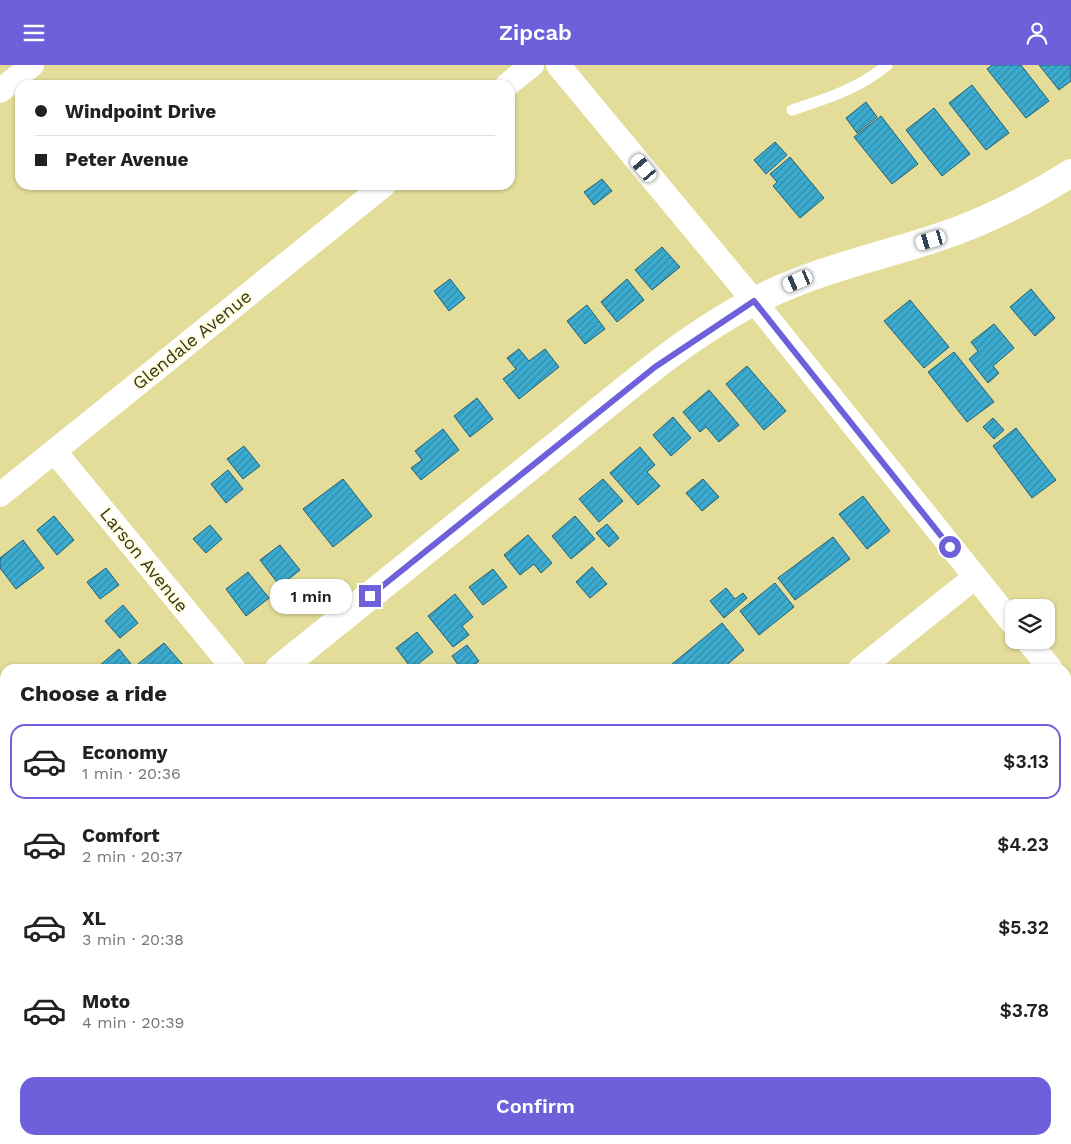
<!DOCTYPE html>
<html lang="en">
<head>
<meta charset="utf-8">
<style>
	:root { --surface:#fff; --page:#f6f6f6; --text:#202124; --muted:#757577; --line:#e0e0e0; --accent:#6d60da }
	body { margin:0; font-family:"Work Sans",sans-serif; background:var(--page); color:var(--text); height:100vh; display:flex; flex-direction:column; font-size:19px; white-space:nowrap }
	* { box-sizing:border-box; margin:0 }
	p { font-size:16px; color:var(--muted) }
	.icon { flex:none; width:28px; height:28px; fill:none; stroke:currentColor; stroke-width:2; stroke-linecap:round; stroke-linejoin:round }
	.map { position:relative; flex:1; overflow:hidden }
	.drawer { position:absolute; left:0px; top:599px; width:1071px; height:481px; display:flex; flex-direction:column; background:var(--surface); border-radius:15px 15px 0 0; box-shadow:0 1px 4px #0004 }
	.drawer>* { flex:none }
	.top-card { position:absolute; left:15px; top:15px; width:500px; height:110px; border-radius:15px; box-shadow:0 1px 4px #0004; display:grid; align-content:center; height:110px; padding:0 20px; background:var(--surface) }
	.fabs { position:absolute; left:1005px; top:534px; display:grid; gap:10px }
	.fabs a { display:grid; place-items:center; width:50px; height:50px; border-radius:10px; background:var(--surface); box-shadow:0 1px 4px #0004; font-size:25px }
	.end { position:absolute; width:22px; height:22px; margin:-11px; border:6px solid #6d60da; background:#fff; box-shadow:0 0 0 2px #fff }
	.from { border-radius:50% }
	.bubble { position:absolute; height:35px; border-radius:15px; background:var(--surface); box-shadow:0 1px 4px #0004; font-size:16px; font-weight:600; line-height:35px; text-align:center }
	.car { position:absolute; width:15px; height:30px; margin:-15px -8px; border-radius:6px; box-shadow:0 0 4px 1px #0007; background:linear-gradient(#fff 24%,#345 0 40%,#fff 0 76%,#345 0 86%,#fff 0) }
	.top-card b { display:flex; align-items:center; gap:18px; height:48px; font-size:19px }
	.top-card b+b { border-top:1px solid var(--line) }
	.top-card i { width:12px; height:12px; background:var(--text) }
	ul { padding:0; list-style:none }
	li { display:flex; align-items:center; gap:15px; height:75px; margin:0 10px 8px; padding:0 10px; border:2px solid transparent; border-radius:15px }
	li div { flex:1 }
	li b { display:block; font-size:19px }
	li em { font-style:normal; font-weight:600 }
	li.current { border-color:var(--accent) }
	li>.icon { width:45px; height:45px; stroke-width:1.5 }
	h2 { padding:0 20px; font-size:22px; line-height:60px }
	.cta { display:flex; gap:10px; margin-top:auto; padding:10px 20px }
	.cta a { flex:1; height:58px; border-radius:15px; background:var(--accent); color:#fff; font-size:20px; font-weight:600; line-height:58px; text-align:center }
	header { display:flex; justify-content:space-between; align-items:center; height:65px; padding:0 20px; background:var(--accent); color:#fff; font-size:22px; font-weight:600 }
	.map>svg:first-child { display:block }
	.building { fill:url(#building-hatch); stroke:#205e73 }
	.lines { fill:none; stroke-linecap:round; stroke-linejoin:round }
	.service { stroke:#fff; stroke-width:11 }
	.minor { stroke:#fff; stroke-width:24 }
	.tertiary { stroke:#fff; stroke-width:28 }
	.route { stroke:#6d60da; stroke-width:6 }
	.labels { text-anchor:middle; stroke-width:4; stroke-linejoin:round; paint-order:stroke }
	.street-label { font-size:18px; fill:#3a381c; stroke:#fffddb }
</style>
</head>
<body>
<header><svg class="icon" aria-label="menu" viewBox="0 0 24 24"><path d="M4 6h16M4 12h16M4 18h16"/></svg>Zipcab<svg class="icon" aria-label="person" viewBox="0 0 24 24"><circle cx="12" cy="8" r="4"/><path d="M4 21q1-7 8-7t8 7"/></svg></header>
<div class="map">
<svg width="1071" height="1079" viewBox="0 0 1071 1079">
	<defs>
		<pattern id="building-hatch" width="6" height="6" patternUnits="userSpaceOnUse" patternTransform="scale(1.25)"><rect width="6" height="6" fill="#3cabd0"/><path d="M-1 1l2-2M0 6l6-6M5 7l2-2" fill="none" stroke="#338ca8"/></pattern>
	</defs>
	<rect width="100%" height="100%" fill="#e3dd99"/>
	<g class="building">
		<path d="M992 0H1021L1049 36 1026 53 987 4Z"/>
		<path d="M1039 0H1071V16L1059 25Z"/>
		<path d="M972 20 1009 68 986 85 949 38Z"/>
		<path d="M866 37 877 52 857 68 846 53Z"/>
		<path d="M934 43 970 89 942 111 906 65Z"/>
		<path d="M881 51 918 99 892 119 854 72Z"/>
		<path d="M775 77 787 90 766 109 754 95Z"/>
		<path d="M790 92 824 133 800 153 773 121 777 117 770 109Z"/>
		<path d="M602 114 612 126 594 140 584 127Z"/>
		<path d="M662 182 680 202 652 225 635 205Z"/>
		<path d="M450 214 465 233 449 246 434 226Z"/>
		<path d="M627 214 644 235 617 257 601 237Z"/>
		<path d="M1031 224 1055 253 1035 271 1010 242Z"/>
		<path d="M910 235 949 282 924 303 884 256Z"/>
		<path d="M587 240 605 264 585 279 567 256Z"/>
		<path d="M994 259 1014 283 993 301 999 308 988 318 969 294 978 286 971 277Z"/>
		<path d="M519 284 529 296 545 284 559 302 519 334 503 314 516 304 507 293Z"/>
		<path d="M954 287 994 337 967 357 928 307Z"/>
		<path d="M747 301 786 346 764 365 726 319Z"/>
		<path d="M709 325 739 360 719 377 706 362 700 367 683 347Z"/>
		<path d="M477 333 493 354 470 372 454 351Z"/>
		<path d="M673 352 691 373 671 391 653 370Z"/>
		<path d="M993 353 1004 365 994 374 983 362Z"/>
		<path d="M1016 363 1056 415 1032 433 993 381Z"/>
		<path d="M443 364 459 385 421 415 411 403 422 395 415 386Z"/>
		<path d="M244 381 260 401 243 414 227 394Z"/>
		<path d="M640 382 655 400 647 407 660 421 638 440 610 408Z"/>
		<path d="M228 405 243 424 226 438 211 419Z"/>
		<path d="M343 414 372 451 333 482 303 444Z"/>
		<path d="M603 414 623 436 599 457 579 434Z"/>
		<path d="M703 414 719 432 702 446 686 428Z"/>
		<path d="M863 431 890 466 867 484 839 449Z"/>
		<path d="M54 451 74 475 57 490 37 465Z"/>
		<path d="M575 451 595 474 571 494 552 471Z"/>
		<path d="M607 459 619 473 609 482 596 468Z"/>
		<path d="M210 460 222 474 206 488 193 474Z"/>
		<path d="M528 470 552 498 541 508 534 499 520 510 504 490Z"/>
		<path d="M833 472 850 494 795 535 778 513Z"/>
		<path d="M23 475 44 503 16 524 0 503V493Z"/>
		<path d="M280 480 300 505 280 521 260 495Z"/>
		<path d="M592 502 607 519 590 533 576 517Z"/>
		<path d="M106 503 119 520 100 534 87 517Z"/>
		<path d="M493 504 507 522 483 540 469 522Z"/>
		<path d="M248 507 269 533 246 551 226 524Z"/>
		<path d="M775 518 794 542 759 570 740 546Z"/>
		<path d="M726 523 735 534 743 528 747 533 724 553 710 536Z"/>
		<path d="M455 529 473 552 462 561 469 570 453 582 428 551Z"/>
		<path d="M123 540 138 558 120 573 105 556Z"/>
		<path d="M722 558 744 585 722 604H675L671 600Z"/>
		<path d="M417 567 433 587 412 604 396 583Z"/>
		<path d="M164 578 183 600 178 604H142L138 599Z"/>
		<path d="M467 580 479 596 469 604H461L452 591Z"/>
		<path d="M119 584 131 599 125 604H104L100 600Z"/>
		<path d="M5 647V665L0 659V651Z"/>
		<path d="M5 703V725L0 719V707Z"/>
		<path d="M106 1075H144L148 1079H102Z"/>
	</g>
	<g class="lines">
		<path class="service" d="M792 45C826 34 860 23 887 0"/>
		<g class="minor">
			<path d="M558 0 754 236 1014 560"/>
			<path d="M507 20 532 0"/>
			<path d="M0 26 32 0"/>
			<path d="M55 387 234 604"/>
			<path d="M0 430 384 120"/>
			<path d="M1027 575 1051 604"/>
			<path d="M860 604 974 513"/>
			<path d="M1066 622 1071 628"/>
			<path d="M1066 929 1071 925"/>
			<path d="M618 1075 621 1079"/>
			<path d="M270 1079 275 1075"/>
			<path d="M890 1079 895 1075"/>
		</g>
		<g class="tertiary">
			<path d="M279 604C370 530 461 457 552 384 617 332 681 274 755 236 814 205 877 193 939 172 985 157 1030 134 1071 108"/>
			<path d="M0 829 5 825"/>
		</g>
	</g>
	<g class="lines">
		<path class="route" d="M370 531 655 302 754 236 950 482"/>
	</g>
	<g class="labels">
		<g class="street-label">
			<text transform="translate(192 275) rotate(-39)" y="6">Glendale Avenue</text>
			<text transform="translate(144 495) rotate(51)" y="6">Larson Avenue</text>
		</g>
	</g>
</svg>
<div class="fabs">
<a><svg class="icon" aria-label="layers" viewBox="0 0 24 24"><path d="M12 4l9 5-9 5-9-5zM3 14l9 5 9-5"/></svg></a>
</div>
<i class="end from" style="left:950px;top:482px"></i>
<i class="end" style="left:370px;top:531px"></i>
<div class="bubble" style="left:270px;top:514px;width:82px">1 min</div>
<i class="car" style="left:644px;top:103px;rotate:320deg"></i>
<i class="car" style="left:931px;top:175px;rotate:254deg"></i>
<i class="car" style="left:798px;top:216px;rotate:247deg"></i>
<div class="top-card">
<b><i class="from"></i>Windpoint Drive</b>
<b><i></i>Peter Avenue</b>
</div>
<section class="drawer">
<h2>Choose a ride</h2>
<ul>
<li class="current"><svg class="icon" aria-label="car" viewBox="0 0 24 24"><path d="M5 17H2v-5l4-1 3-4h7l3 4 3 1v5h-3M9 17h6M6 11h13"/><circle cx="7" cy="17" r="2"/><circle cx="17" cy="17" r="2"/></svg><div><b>Economy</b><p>1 min · 20:36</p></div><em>$3.13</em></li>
<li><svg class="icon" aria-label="car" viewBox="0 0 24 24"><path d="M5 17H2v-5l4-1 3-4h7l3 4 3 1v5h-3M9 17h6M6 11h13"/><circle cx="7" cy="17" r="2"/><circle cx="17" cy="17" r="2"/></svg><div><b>Comfort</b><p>2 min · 20:37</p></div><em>$4.23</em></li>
<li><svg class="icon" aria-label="car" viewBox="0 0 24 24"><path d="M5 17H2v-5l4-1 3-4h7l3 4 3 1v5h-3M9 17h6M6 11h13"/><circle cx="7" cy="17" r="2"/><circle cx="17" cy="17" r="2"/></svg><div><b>XL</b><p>3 min · 20:38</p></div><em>$5.32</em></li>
<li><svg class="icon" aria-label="car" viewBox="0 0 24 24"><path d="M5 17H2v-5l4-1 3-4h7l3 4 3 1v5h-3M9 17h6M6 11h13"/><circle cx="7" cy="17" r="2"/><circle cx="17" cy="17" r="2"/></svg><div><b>Moto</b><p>4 min · 20:39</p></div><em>$3.78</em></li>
</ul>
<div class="cta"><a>Confirm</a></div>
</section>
</div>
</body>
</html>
